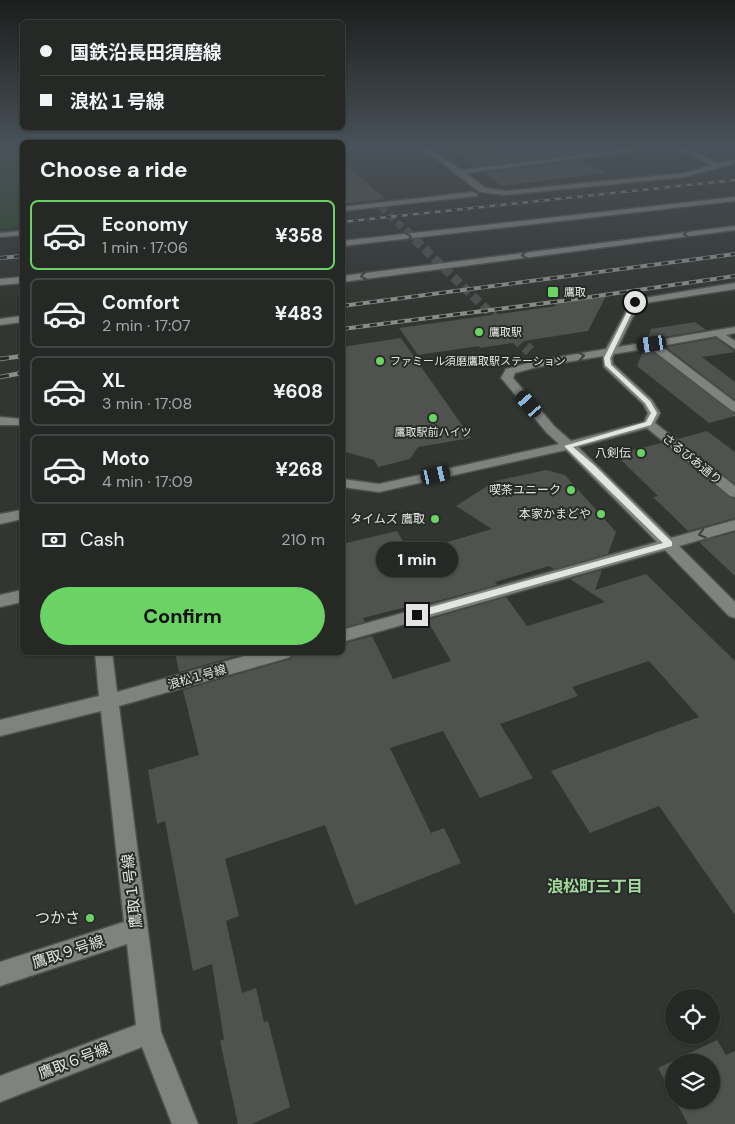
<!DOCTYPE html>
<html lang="en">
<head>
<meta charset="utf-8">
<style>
	:root { --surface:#262826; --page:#323432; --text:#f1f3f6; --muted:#a4a6a7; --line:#424443; --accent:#6bd363 }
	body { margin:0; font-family:"DM Sans","Noto Sans JP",sans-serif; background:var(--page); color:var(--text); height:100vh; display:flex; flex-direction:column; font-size:19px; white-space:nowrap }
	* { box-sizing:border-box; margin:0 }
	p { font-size:16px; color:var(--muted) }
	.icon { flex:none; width:28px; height:28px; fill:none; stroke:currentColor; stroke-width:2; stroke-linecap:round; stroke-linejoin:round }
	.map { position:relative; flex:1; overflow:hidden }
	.details { position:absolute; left:20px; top:140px; width:325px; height:515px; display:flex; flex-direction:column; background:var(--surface); border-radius:8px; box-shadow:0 1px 4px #0004,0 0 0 1px var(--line) }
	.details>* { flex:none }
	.hud { position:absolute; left:20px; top:20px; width:325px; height:110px; border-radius:8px; box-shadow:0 1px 4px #0004,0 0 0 1px var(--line); display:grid; align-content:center; height:110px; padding:0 20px; background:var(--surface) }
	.fabs { position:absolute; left:665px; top:989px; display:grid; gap:10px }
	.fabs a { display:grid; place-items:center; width:55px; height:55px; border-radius:50%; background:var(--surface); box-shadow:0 1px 4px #0004,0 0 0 1px var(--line); font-size:25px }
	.end { position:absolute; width:22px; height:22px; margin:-11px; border:6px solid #e3e5e3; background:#111; box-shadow:0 0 0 2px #111 }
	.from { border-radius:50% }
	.bubble { position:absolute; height:35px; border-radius:18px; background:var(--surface); box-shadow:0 1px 4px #0004,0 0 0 1px var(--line); font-size:16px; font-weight:700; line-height:35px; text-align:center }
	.car { position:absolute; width:15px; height:30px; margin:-15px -8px; border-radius:6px; box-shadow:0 0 4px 1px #0007; background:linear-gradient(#222 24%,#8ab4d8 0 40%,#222 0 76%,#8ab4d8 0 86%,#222 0) }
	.hud b { display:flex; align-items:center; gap:18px; height:48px; font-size:19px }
	.hud b+b { border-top:1px solid var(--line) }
	.hud i { width:12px; height:12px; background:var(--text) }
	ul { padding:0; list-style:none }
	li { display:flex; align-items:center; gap:15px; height:70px; margin:0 10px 8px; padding:0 10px; border:2px solid var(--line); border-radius:8px }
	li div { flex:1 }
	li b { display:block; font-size:19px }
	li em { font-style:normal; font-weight:700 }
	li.active { border-color:var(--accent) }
	li>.icon { width:45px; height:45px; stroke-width:1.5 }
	h2 { padding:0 20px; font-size:22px; line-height:60px }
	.pay { display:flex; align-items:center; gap:12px; height:55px; padding:0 20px; font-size:19px }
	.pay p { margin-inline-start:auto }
	.button { display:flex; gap:10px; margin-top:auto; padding:10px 20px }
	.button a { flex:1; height:58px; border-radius:30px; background:var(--accent); color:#111; font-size:20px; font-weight:700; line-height:58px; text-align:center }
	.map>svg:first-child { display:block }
	.green { fill:#2f482d }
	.building { fill:#4f524e }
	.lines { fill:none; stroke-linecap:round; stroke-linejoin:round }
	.minor-tunnel-far2 { stroke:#4d504d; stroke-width:7; stroke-dasharray:7 4; stroke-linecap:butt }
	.minor-tunnel-far1 { stroke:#4d504d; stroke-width:9; stroke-dasharray:9 4.5; stroke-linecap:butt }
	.minor-tunnel { stroke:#4d504d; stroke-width:12; stroke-dasharray:12 5.5; stroke-linecap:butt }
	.minor-casing { stroke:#4e514e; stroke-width:3 }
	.minor { fill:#7f827e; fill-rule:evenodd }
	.rail-far2-casing { stroke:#898c89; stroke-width:2.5 }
	.rail-far1-casing { stroke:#898c89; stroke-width:4 }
	.rail-casing { stroke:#898c89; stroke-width:4.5 }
	.rail-far2 { stroke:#282b28; stroke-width:2; stroke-dasharray:5.5; stroke-linecap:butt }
	.rail-far1 { stroke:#282b28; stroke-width:2.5; stroke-dasharray:7; stroke-linecap:butt }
	.rail { stroke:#282b28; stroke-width:3; stroke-dasharray:9; stroke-linecap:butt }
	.oneway { stroke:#3e413e }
	.route { fill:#e3e5e3 }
	.poi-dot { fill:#6bd363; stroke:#282b28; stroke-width:2 }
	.labels { text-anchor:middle; stroke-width:4; stroke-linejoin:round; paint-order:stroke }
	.far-poi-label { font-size:11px; fill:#e3e5e3; stroke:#282b28; text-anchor:start }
	.poi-label { font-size:12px; fill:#e3e5e3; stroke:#282b28; text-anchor:end }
	.street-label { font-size:12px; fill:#e3e5e3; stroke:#282b28 }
	.near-street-label { font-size:15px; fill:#e3e5e3; stroke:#282b28 }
	.near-poi-label { font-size:15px; fill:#e3e5e3; stroke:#282b28; text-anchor:end }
	.near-neighbourhood-label { font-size:16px; font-weight:bold; fill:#a2d99c; stroke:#282b28 }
</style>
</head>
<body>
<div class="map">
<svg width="735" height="1124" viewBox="0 0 735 1124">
	<rect width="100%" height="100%" fill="#323632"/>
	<path class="green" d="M0 148H22V227L0 229Z"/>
	<g class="building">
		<path d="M451 148H556L569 155 475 166Z"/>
		<path d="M579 160 606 173 502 186 484 173Z"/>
		<path d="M342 161 385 199 342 204Z"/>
		<path d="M606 296 588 331 480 348 479 346 418 355 399 328 556 306 554 304Z"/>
		<path d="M695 322 706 330 647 340 651 329Z"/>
		<path d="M401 338 471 438 418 447 410 459 378 467 374 460 342 451V347Z"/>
		<path d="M716 338 735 352 702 357 735 382V400L666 347Z"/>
		<path d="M650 350 735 414V416L709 423 637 366 643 351Z"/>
		<path d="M707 431 735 452V484L678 439Z"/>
		<path d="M662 443 729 497 735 499V518L688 531 653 497 658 496 615 454Z"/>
		<path d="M546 470 565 475 616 532 608 554 554 569 549 566 495 582 497 585 419 606 418 604 363 618 365 622 342 628V544L397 531 410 553 492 529 456 506 495 481Z"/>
		<path d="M735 532V576L699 542Z"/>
		<path d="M602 570 595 590 646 574 735 661V915L659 806 590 833 551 771 699 717 649 661 572 687 578 696 500 724 533 778 480 798 443 731 390 748 431 833 444 828 461 863 355 905 325 825 225 859 239 916 226 921 242 993 256 988 264 1022 268 1021 290 1107 252 1124H238L220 1041 224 1039 212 964 193 971 165 821 157 824 148 770 199 755 183 690 291 659 294 652H342V644L372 636 393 679 451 661 427 620 506 597 527 626 605 602 570 579Z"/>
		<path d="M175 652H250L179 672Z"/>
		<path d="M717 1040 726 1055 735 1051V1124H688L675 1100H711V1062H674V1098L658 1068Z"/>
	</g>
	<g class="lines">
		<path class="minor-tunnel-far2" d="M381 207 406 231"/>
		<path class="minor-tunnel-far1" d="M405 230 514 336"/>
		<path class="minor-tunnel" d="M513 335 530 351"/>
		<g class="minor-casing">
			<g id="minor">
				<path d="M342 148H346L343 150Z"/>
				<path d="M422 148H430L461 170 636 148H657L466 173 485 188 505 191 684 173 712 165 676 148H685L719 163 735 159V163L684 177 505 195 480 192Z"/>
				<path d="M473 192 477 194 476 196 342 211V207Z"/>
				<path d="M735 197V201L342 246V241Z"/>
				<path d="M735 226V230L342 282V276Z"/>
				<path d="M22 231V235L0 237V233Z"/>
				<path d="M22 277V283L0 285V279Z"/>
				<path d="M735 283V289L639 304 618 347 735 327V333L726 335 735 341V349L716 336 661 346 735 402V412L731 410 650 348 614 354 612 358 613 364 652 400 660 413 655 423 735 486V497L730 496 647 428 578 447 671 538 735 520V530L679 546 735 602V618L729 616 665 550 342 642V630L657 542 566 450 379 492 342 487V479L379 484 559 444 547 433 503 380 501 378 506 369 536 361 606 349 632 300ZM603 356 604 367 643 404 648 413 644 422 571 441 555 427 513 378 515 373 537 367Z"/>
				<path d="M22 316V322L0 325V319Z"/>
				<path d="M0 417 22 419V425H0Z"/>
				<path d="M22 510V519L0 524V514Z"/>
				<path d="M22 590V602L0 607V595Z"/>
				<path d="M95 652H112L117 692 259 652H292L290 657 284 659 119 706 161 1032 198 1124H172L142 1047 0 1102V1076L136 1025 127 944 0 986V962L124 922 101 711 0 736V720L99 696Z"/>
			</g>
		</g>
		<use href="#minor" class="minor"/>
		<g class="rail-far2-casing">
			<path id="rail-far2" d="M342 222 735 180"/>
		</g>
		<g class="rail-far1-casing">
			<g id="rail-far1">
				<path d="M0 258 22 256"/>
				<path d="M342 306 735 254"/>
				<path d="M342 329 562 301 735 276"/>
			</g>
		</g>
		<g class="rail-casing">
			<g id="rail">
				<path d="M0 359 22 356"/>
				<path d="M0 377 22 373"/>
			</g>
		</g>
		<use href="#rail-far2" class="rail-far2"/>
		<use href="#rail-far1" class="rail-far1"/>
		<use href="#rail" class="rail"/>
	</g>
	<defs><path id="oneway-chevron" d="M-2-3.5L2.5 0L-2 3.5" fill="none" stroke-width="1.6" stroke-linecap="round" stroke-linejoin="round" transform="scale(1.25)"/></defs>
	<g class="oneway">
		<use href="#oneway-chevron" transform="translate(687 234) rotate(173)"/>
		<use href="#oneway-chevron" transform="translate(408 237) rotate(-7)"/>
		<use href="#oneway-chevron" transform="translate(525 255) rotate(172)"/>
		<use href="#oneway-chevron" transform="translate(364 276) rotate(172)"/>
		<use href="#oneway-chevron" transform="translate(581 356) rotate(-10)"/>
		<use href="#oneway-chevron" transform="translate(702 534) rotate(164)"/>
	</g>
	<linearGradient id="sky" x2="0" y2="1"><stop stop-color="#1c1e1c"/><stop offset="0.48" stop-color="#49525a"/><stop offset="1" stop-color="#49525a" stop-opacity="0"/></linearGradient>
	<rect width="735" height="306" fill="url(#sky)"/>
	<path class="route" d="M635 300 637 302 610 358 611 365 650 401 657 413 651 425 573 447 594 465 672 542V546L417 618 414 617 412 615 417 611 663 543 564 446 646 422 651 413 645 403 605 365 604 358 632 302Z"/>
	<g class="poi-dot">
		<rect x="547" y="286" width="12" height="12" rx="2.5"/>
		<circle cx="479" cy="332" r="5"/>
		<circle cx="380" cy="361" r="5"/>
		<circle cx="433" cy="418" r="5"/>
		<circle cx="641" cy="453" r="5"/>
		<circle cx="571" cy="490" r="5"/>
		<circle cx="601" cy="514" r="5"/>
		<circle cx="435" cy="519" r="5"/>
		<circle cx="90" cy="918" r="5"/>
	</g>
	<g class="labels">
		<g class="far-poi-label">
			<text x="564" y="296">鷹取</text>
			<text x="489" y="336">鷹取駅</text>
			<text x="390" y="365">ファミール須磨鷹取駅ステーション</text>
			<text x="433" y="436" text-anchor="middle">鷹取駅前ハイツ</text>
		</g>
		<g class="poi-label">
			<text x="631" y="457">八剣伝</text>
			<text x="561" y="494">喫茶ユニーク</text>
			<text x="591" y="518">本家かまどや</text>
			<text x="425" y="523">タイムズ 鷹取</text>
		</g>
		<g class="street-label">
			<text transform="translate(692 459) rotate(39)" y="4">さるびあ通り</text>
			<text transform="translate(197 677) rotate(-16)" y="4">浪松１号線</text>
		</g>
		<g class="near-street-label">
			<text transform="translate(132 891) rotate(-97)" y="5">鷹取１号線</text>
			<text transform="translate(68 952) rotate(-18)" y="5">鷹取９号線</text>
			<text transform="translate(74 1061) rotate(-21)" y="5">鷹取６号線</text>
		</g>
		<g class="near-poi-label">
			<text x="80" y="923">つかさ</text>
		</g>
		<g class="near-neighbourhood-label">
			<text x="595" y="892">浪松町三丁目</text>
		</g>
	</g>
</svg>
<div class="fabs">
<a><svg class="icon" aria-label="locate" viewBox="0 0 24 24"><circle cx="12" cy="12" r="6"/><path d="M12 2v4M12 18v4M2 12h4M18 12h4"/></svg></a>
<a><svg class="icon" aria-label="layers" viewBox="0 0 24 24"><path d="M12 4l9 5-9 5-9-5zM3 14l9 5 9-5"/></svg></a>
</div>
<i class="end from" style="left:635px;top:302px"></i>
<i class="end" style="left:417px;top:615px"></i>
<div class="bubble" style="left:376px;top:542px;width:82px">1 min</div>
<i class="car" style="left:652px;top:344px;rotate:262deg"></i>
<i class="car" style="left:529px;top:404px;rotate:319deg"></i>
<i class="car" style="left:436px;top:475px;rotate:77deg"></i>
<div class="hud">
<b><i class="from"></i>国鉄沿長田須磨線</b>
<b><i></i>浪松１号線</b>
</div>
<section class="details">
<h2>Choose a ride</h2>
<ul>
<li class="active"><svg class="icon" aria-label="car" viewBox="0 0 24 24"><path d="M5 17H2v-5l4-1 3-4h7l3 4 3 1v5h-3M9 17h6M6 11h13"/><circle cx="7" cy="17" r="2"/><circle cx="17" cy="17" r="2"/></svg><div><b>Economy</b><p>1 min · 17:06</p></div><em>¥358</em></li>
<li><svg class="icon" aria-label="car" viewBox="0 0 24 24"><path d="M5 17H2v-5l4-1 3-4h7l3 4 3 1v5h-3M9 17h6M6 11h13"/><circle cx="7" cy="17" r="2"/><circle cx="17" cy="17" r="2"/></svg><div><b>Comfort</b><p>2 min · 17:07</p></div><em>¥483</em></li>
<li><svg class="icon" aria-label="car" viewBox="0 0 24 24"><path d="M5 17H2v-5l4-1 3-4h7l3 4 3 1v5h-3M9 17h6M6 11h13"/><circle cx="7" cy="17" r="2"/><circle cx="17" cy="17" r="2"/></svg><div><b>XL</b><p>3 min · 17:08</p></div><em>¥608</em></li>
<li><svg class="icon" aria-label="car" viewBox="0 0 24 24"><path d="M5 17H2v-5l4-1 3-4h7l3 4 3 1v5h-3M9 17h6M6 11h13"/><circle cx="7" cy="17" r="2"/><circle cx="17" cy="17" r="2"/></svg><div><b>Moto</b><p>4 min · 17:09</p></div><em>¥268</em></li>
</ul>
<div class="pay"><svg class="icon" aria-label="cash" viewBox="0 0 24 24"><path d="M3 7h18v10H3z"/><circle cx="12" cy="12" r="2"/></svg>Cash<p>210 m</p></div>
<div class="button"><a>Confirm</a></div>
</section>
</div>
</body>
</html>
